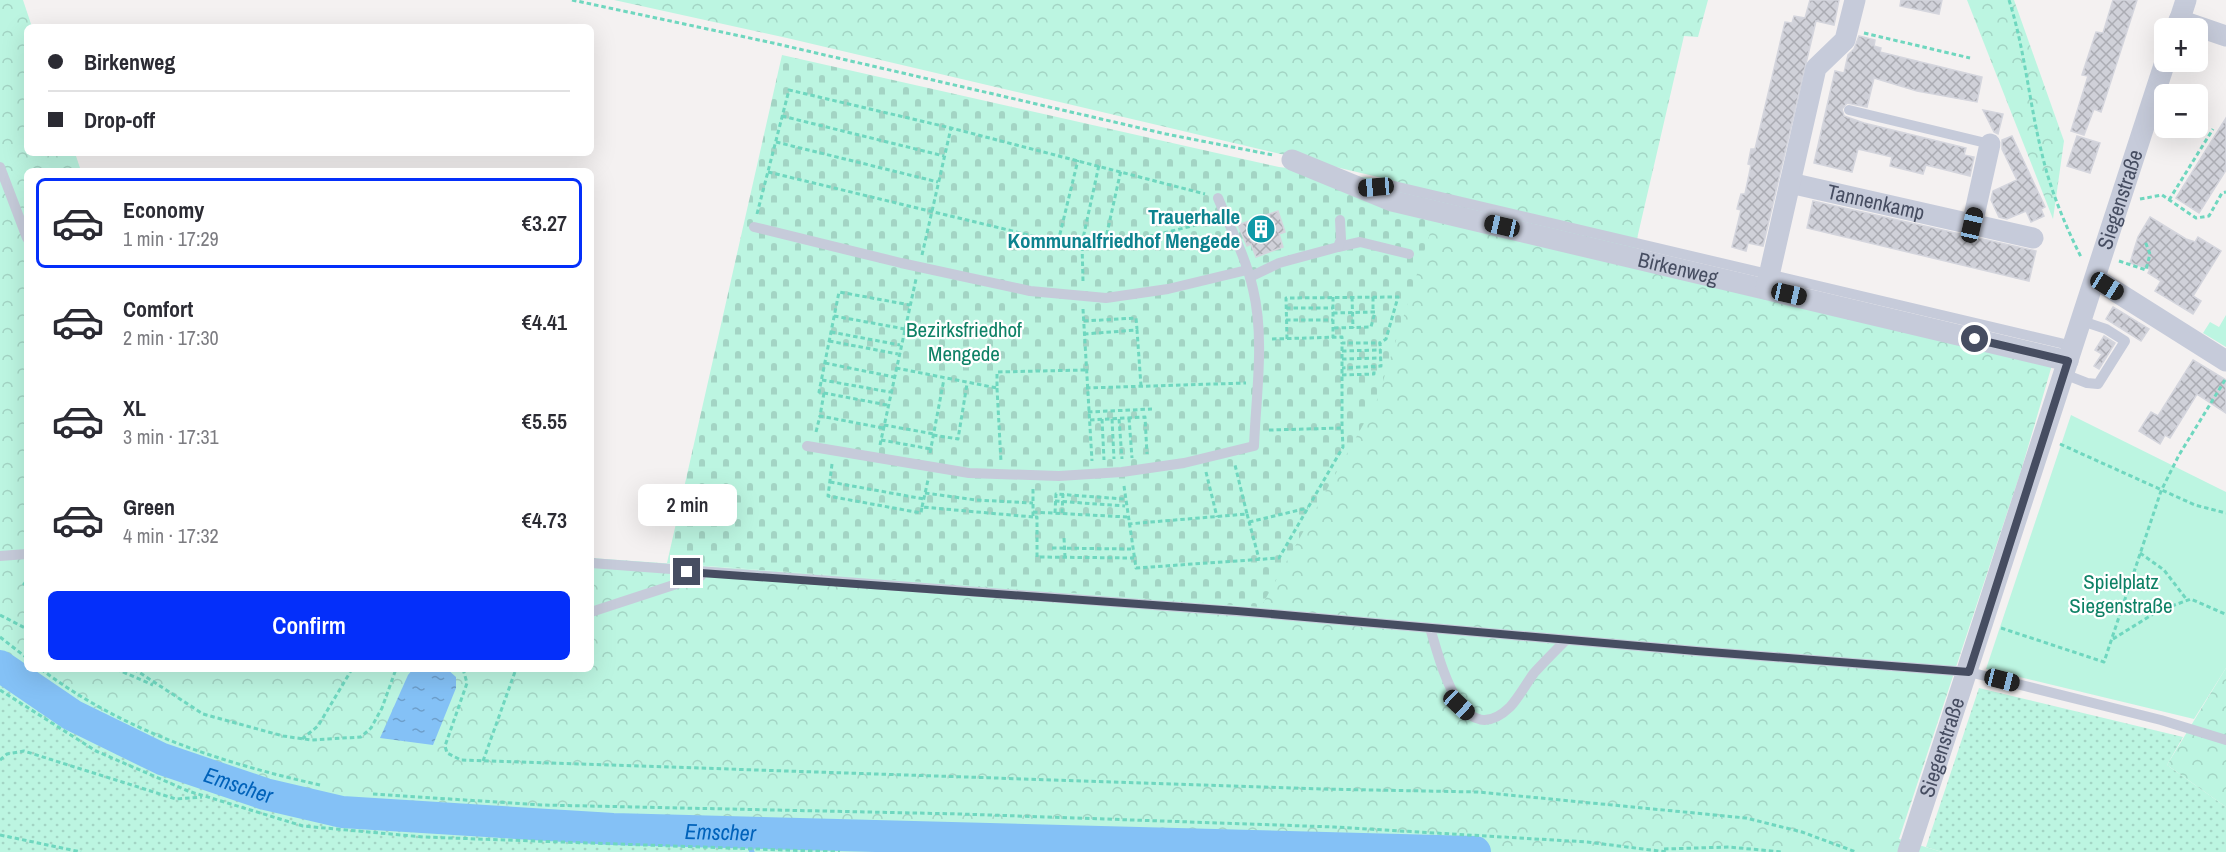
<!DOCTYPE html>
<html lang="en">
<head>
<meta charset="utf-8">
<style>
	:root { --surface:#fff; --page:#f2f2f3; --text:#2b2b33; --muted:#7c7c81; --line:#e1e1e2; --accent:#042ffa }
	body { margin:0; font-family:"Archivo Narrow",sans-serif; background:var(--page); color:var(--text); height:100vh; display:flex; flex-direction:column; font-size:22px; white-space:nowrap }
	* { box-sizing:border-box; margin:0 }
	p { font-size:20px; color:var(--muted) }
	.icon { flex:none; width:33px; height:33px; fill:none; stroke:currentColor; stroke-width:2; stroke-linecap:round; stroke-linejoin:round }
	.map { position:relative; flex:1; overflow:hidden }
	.details { position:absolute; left:24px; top:168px; width:570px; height:504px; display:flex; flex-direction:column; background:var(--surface); border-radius:9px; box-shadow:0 6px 24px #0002 }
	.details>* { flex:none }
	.hud { position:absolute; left:24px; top:24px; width:570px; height:132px; border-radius:9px; box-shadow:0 6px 24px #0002; display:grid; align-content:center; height:132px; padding:0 24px; background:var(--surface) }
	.buttons { position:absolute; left:2154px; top:18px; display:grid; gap:12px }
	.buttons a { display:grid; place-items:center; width:54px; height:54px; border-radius:9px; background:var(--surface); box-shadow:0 6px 24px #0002; font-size:30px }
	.end { position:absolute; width:27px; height:27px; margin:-14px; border:8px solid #464d61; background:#fff; box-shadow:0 0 0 3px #fff }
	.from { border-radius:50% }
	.bubble { position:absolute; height:42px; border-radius:9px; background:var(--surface); box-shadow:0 6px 24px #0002; font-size:20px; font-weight:600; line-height:42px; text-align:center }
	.car { position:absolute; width:18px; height:36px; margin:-18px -9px; border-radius:8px; box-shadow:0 0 4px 2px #0007; background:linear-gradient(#222 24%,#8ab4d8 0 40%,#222 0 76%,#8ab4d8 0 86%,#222 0) }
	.hud b { display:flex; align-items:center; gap:21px; height:57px; font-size:22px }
	.hud b+b { border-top:2px solid var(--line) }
	.hud i { width:15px; height:15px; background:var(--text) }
	ul { padding:10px 0 0; list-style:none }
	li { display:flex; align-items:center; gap:18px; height:90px; margin:0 12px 9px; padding:0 12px; border:3px solid transparent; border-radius:9px }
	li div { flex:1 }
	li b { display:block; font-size:22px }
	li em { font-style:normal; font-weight:600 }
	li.on { border-color:var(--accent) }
	li>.icon { width:54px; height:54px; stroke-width:1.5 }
	.primary-button { display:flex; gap:12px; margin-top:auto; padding:12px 24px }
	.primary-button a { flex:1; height:69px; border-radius:9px; background:var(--accent); color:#fff; font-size:24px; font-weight:600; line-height:69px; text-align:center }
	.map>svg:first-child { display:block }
	.grass { fill:url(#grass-dots) }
	.forest { fill:url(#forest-crowns) }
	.cemetery { fill:url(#cemetery-stones) }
	.park { fill:#bcf5e1 }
	.water { fill:url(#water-ripples) }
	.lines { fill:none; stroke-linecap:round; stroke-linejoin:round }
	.stream { stroke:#84c1f6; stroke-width:5 }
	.river { stroke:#84c1f6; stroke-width:32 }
	.building { fill:url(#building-cross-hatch); stroke:#d4d5dd; stroke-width:1.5 }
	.path { stroke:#6fd7bf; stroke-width:3; stroke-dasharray:4.5 3; stroke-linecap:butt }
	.service { stroke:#c6cbda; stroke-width:10 }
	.minor { stroke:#c6cbda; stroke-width:21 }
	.route { stroke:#464d61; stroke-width:8 }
	.labels { text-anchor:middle; stroke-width:4.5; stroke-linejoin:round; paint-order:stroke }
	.street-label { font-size:21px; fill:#464d61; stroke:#fff }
	.culture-label { font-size:21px; font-weight:bold; fill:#0d838f; stroke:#fff; text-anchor:end }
	.park-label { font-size:21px; fill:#0d8165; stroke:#fff }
	.water-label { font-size:22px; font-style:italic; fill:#0062ba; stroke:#fff }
</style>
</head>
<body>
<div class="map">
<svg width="2226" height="852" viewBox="0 0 2226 852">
	<defs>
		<pattern id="grass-dots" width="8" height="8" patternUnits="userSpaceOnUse" patternTransform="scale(1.5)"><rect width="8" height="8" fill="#bcf5e1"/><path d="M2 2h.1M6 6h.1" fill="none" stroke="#a3d4c4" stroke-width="1.8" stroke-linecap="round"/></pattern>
		<pattern id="forest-crowns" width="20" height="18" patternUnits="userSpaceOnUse" patternTransform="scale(1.5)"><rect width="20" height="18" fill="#bcf5e1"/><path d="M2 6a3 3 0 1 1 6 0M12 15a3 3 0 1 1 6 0" fill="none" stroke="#a3d4c4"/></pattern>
		<pattern id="cemetery-stones" width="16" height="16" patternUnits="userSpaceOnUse" patternTransform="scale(1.5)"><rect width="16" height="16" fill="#bcf5e1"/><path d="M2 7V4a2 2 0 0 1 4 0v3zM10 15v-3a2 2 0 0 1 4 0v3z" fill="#a3d4c4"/></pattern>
		<pattern id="water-ripples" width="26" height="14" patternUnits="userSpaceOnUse" patternTransform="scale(1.5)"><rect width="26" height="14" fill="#84c1f6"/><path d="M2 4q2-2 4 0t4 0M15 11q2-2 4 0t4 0" fill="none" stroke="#6e9fcb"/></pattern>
		<pattern id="building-cross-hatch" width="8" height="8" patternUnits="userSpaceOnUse" patternTransform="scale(1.5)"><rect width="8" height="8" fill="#d0d1d9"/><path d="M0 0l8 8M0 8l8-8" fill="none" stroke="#abacb3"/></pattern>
	</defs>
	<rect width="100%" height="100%" fill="#f4f1f1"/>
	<g class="grass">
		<path d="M0 666 72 715 162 759 265 794 744 832 1475 852H0Z"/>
		<path d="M1979 688 2183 737 2167 765 2226 807V852H1942L1926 847Z"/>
	</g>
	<g class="forest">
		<path d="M0 0H23L32 27H27V153H75L81 171H27V669H591V558L989 586 1395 181 787 38 614 0H1708L1698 37 1684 36 1633 256 2052 365 2021 471 1899 839 1942 852H1475L613 829 342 812 265 794 162 759 72 715 0 666Z"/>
		<path d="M1967 0H2014L2064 141 2053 219Z"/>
		<path d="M2226 668V807L2167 765Z"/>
	</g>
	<path class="cemetery" d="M782 55 1279 167 1395 181 1437 211 1377 400 1261 607 667 563Z"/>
	<g class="park">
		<path d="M2226 315V347L2203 333 2210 322 2219 327Z"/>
		<path d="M2071 415 2226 492V668L2194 719 1986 669Z"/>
	</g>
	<path class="water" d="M413 669H447L456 677V688L433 745 380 738 408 675Z"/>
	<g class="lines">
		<path class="stream" d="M744 832 752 852"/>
		<path class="river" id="s1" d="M0 666 72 715 162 759 265 794 342 812 613 829 1475 852"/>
	</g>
	<g class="building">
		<path d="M1810 0H1839L1834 25 1816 21 1763 246 1748 243 1746 251 1732 247 1741 210 1737 209 1739 201 1741 194H1745L1751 165 1748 164 1751 149H1755L1785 22 1792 23 1794 16 1805 18Z"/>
		<path d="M1901 0H1942L1939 14 1900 6Z"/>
		<path d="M2113 0H2137L2101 112 2094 109 2084 135 2071 131 2088 76 2082 75 2096 32 2103 33Z"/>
		<path d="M1859 36 1875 40 1874 46 1881 48 1880 52 1982 77 1977 102 1917 91 1874 78 1867 107 1847 103 1842 109 1844 116 1864 123 1966 148 1964 155 1974 157 1970 176 1926 165 1923 174 1890 166 1892 157 1858 149 1852 172 1814 163 1835 71 1844 73 1848 55 1854 49Z"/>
		<path d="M1983 110 2003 114 1998 134 1994 132Z"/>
		<path d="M2226 118V170L2199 213 2176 198Z"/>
		<path d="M2012 136 2045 207 2041 209 2044 216 2031 222 2026 211 2007 219 1999 217 1991 200 1993 191 2017 180 2002 149V140Z"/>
		<path d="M2077 136 2100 143 2090 173 2067 166Z"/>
		<path d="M1813 201 2036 251 2029 281 1807 228Z"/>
		<path d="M1278 211 1285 232 1279 234 1283 247 1256 257 1251 244 1247 246 1238 225Z"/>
		<path d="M2150 217 2186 239 2195 242 2198 237 2221 251 2193 296 2201 301 2193 314 2155 291 2161 281 2148 273 2150 269 2130 263 2138 237Z"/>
		<path d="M2113 307 2149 329 2141 341 2106 319Z"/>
		<path d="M2104 336 2115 343 2099 369 2094 366 2102 354 2095 350Z"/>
		<path d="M2193 360 2226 380V413L2197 394 2170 438 2165 435 2160 444 2139 431 2151 412 2158 416Z"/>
	</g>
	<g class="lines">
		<g class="path">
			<path d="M572 0 773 43 1166 134 1273 155"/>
			<path d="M2009 0C2025 50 2029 102 2042 154 2050 189 2065 225 2081 257"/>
			<path d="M1864 33 1970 58"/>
			<path d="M782 116 944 156"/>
			<path d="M776 142 938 182"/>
			<path d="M768 172 1058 242H1126L1213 221"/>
			<path d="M2140 199 2162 195 2196 218 2209 216 2222 193 2226 192"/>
			<path d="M2169 200 2213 129"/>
			<path d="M757 214 789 90 951 128 1205 194"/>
			<path d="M1058 242 1078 160"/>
			<path d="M1105 242 1121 170"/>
			<path d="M922 255 951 128"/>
			<path d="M2119 261 2146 270 2150 254 2145 241"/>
			<path d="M1083 281 1082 243 1099 165"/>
			<path d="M1333 297V338"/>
			<path d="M1352 297 1353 328"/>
			<path d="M1373 297V312"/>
			<path d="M1286 308H1333"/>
			<path d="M1083 309 1092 461"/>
			<path d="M1333 313 1375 312 1371 327 1333 328"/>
			<path d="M834 316 905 329"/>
			<path d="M1286 320H1333"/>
			<path d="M1084 321 1136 318 1137 329"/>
			<path d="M831 332 900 345"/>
			<path d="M1084 334 1137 330 1141 386"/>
			<path d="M1272 339 1342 337V343H1380"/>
			<path d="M1287 339 1286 298 1398 297 1386 339 1380 343 1381 366 1342 368"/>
			<path d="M829 341 898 354"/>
			<path d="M1342 351 1381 350"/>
			<path d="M1342 359 1381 358"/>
			<path d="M825 363 894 377"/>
			<path d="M896 368 997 388V372L1085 370"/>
			<path d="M1342 375 1374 374V367"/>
			<path d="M822 380 890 392"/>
			<path d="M997 388 1001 462"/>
			<path d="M1086 388 1246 383"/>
			<path d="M824 393 820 416 883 428"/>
			<path d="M887 405 819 392 839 292 910 305"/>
			<path d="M1088 412 1152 409"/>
			<path d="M1129 418 1132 458"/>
			<path d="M1102 419 1104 460"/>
			<path d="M1112 419 1114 459"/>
			<path d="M1119 419 1122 459"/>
			<path d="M1090 420 1145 417 1147 454"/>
			<path d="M884 425 934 434"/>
			<path d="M1269 430 1342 428V343"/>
			<path d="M816 432 820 416"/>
			<path d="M933 435 958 439 967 384"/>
			<path d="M881 440 931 449"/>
			<path d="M2060 444 2195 505 2226 513"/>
			<path d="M880 445 916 279"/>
			<path d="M930 453 944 379"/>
			<path d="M832 464 828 496 921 513 922 507 1033 517"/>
			<path d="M1206 472 1217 517"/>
			<path d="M830 482 924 499"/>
			<path d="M1124 486 1136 568 1279 558 1343 447 1342 428"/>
			<path d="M1033 489V517H1037V557L1134 558"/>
			<path d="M925 493 976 500 1033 503"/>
			<path d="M1055 501 1125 506"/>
			<path d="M922 507 928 480"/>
			<path d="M1033 512 1127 517"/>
			<path d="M1055 513 1056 494 1124 499"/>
			<path d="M1062 513 1063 494"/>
			<path d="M1247 514 1259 559"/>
			<path d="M1249 522 1308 508"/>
			<path d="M1128 524 1247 514 1235 465"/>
			<path d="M1064 538 1065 557"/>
			<path d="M1052 548 1131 549"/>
			<path d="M2140 553 2164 570 2187 600"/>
			<path d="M23 583 27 586"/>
			<path d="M0 615 27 629"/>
			<path d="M2001 628 2104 662 2161 491 2179 455 2225 380"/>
			<path d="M0 637 27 658"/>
			<path d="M2113 639 2158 611 2191 599 2225 614"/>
			<path d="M41 669C122 731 222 763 320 785"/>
			<path d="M116 669 153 685"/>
			<path d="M134 669 203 714 283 736 311 740 361 737 371 728 382 708 396 669"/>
			<path d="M463 669 467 683 445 746 447 753 461 760 1321 789 1478 792 1746 818 1802 832 1856 852"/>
			<path d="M0 690 96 751 188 791 303 826 423 837 840 852"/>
			<path d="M302 739 318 726 352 669"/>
			<path d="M0 760 7 754 24 751 176 799 202 797"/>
			<path d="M483 761 516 669"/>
			<path d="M373 794 542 805 961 814 1334 827 1587 842 1667 852"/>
			<path d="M0 835 81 852"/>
			<path d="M1664 849 1729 847 1782 852"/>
		</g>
		<g class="service">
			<path d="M1849 110 1990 144"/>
			<path d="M0 167 27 238"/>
			<path d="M1370 187 1390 185 2073 346"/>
			<path d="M754 227 901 263 1030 291 1106 298 1168 289 1247 270"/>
			<path d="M1338 247 1360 242 1409 254"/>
			<path d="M1250 277 1279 263 1338 247 1341 239 1340 220"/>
			<path d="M2064 374 2087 383 2098 384 2125 341 2106 329 2082 321"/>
			<path d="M807 446 969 473 1059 476 1122 472 1184 463 1254 446C1256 395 1265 339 1253 289 1246 258 1230 227 1218 198"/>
			<path d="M0 556 27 554"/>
			<path d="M591 563 1260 613 1696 651 1969 672 2161 720 2226 740"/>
			<path d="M591 612 701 576"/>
			<path d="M1430 628C1440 660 1461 754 1510 707 1519 697 1526 684 1534 673 1544 662 1555 651 1566 640"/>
		</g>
		<g class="minor">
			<path d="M2179 20 2226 36"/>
			<path d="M2177 28 2186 0"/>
			<path id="s2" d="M1292 160 1392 201 2068 361"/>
			<path id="s3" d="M1790 183 2033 238"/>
			<path d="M1972 225 1990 144"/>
			<path d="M2096 279 2226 361"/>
			<path d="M1766 289 1816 68 1845 40 1855 0"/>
			<path id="s4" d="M1908 852 2165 62"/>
		</g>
	</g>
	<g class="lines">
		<path class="route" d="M687 572 1237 611 1696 651 1969 672 2068 361 1975 339"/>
	</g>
	<defs>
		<g id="building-disc" transform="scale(1.5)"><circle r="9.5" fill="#0f9aa8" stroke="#fff"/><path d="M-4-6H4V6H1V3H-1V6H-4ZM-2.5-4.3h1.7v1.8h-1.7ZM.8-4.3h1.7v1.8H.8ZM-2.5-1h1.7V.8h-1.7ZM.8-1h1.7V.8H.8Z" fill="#fff"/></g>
	</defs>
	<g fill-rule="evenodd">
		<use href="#building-disc" x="1261" y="229"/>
	</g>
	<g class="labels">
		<g class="street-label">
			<text dy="7" stroke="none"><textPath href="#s4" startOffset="686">Siegenstraße</textPath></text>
			<text dy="7" stroke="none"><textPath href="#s3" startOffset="88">Tannenkamp</textPath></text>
			<text dy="7" stroke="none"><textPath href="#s2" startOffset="402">Birkenweg</textPath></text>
			<text dy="7" stroke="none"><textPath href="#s4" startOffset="110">Siegenstraße</textPath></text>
		</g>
		<g class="culture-label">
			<text x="1240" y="224">Trauerhalle<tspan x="1240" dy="24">Kommunalfriedhof Mengede</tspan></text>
		</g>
		<g class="park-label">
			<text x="964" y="337">Bezirksfriedhof<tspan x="964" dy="24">Mengede</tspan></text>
			<text x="2121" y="589">Spielplatz<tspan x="2121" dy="24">Siegenstraße</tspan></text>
		</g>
		<g class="water-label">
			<text dy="8" stroke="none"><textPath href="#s1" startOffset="268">Emscher</textPath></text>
			<text dy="8" stroke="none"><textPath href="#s1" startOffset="754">Emscher</textPath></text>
		</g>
	</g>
</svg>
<div class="buttons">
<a>+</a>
<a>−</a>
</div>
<i class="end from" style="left:1975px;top:339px"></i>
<i class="end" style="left:687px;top:572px"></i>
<div class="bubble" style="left:638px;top:484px;width:99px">2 min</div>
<i class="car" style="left:1376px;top:187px;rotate:265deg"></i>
<i class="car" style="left:1972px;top:225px;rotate:13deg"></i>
<i class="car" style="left:1502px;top:226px;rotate:283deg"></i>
<i class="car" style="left:2107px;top:286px;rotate:122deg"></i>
<i class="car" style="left:1789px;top:294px;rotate:103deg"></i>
<i class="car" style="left:2002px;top:680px;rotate:104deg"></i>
<i class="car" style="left:1459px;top:705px;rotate:133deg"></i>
<div class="hud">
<b><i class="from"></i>Birkenweg</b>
<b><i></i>Drop-off</b>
</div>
<section class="details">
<ul>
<li class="on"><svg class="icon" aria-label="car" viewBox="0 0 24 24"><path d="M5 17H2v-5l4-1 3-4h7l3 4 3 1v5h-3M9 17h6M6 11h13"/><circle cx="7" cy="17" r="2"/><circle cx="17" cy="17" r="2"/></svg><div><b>Economy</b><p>1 min · 17:29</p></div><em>€3.27</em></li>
<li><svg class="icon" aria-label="car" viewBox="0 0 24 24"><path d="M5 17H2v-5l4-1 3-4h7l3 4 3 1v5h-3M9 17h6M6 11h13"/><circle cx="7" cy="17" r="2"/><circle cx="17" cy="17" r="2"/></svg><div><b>Comfort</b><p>2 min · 17:30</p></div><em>€4.41</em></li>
<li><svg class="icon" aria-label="car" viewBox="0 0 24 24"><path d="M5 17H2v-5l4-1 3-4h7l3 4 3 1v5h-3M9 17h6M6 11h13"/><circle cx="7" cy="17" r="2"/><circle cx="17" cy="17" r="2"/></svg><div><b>XL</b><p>3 min · 17:31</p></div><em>€5.55</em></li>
<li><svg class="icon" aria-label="car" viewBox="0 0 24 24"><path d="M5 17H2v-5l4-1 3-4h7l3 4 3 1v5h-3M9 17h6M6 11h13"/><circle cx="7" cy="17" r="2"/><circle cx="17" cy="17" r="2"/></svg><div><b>Green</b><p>4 min · 17:32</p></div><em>€4.73</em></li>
</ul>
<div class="primary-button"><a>Confirm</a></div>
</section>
</div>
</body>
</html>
